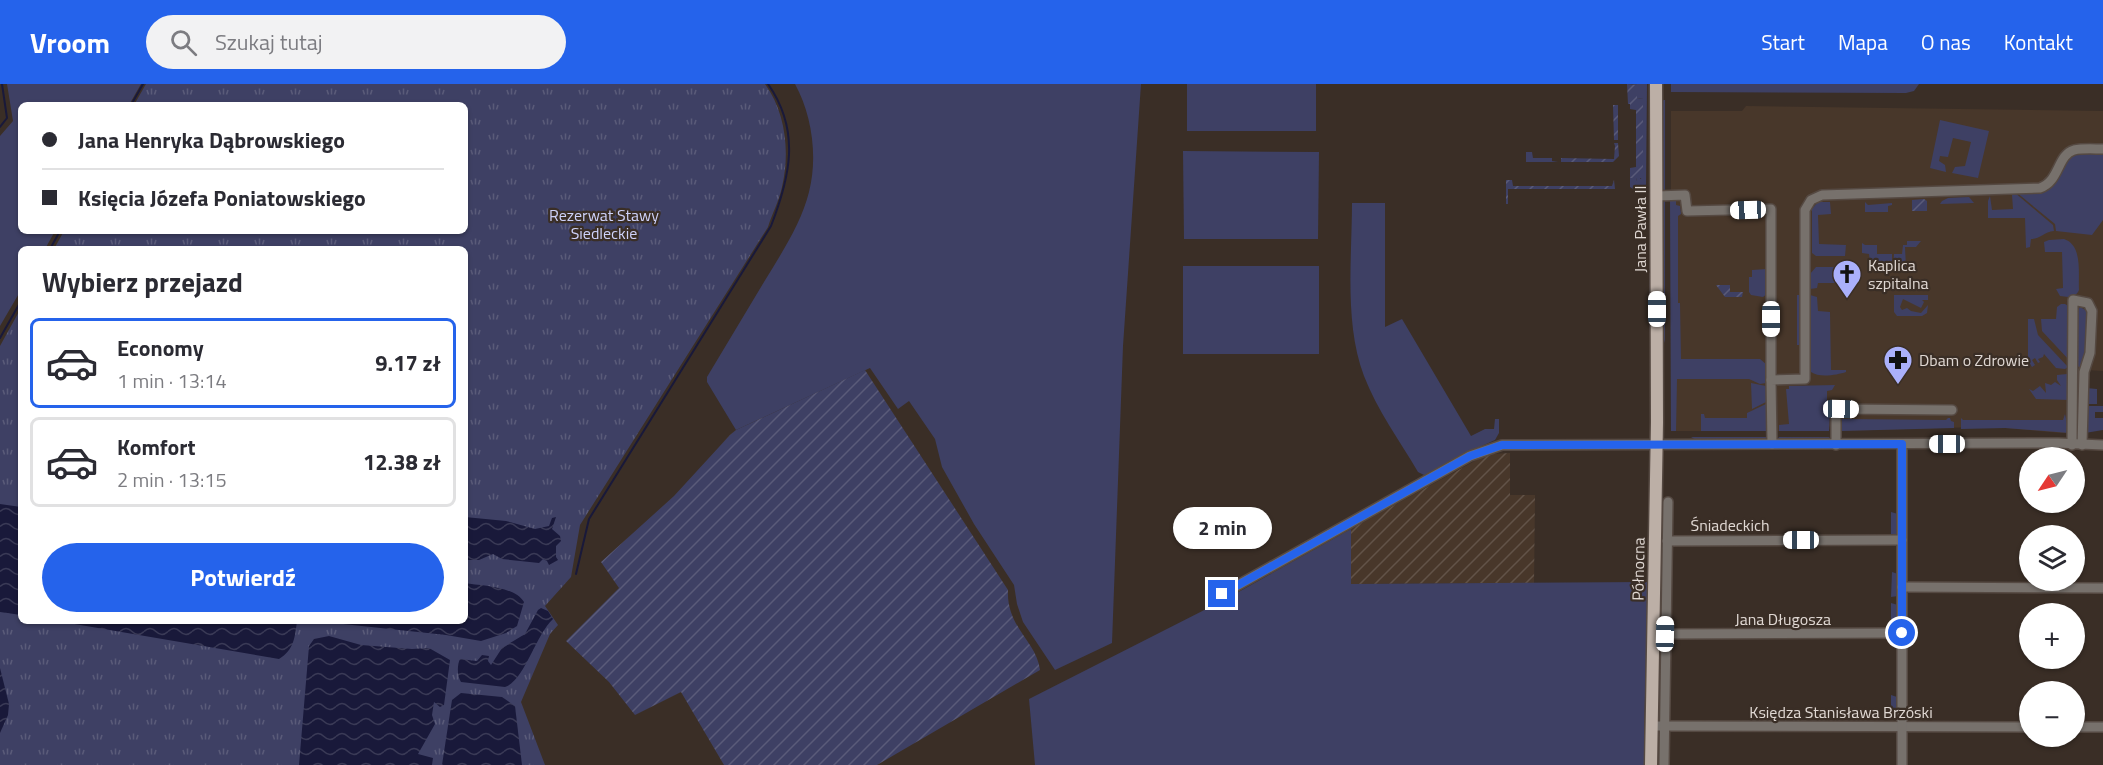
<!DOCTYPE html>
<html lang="pl">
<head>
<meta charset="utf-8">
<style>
	:root { --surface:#fff; --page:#f2f2f3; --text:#2b2b33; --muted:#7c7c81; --line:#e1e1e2; --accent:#2563eb }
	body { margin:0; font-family:"Titillium Web",sans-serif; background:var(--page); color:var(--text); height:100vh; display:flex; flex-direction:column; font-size:22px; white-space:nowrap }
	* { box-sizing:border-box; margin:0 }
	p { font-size:20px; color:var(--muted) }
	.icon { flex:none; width:33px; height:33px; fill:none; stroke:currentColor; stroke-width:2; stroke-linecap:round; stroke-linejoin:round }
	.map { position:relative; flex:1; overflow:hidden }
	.drawer { position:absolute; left:18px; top:162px; width:450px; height:378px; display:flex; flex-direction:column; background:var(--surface); border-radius:9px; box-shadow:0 2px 4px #0004 }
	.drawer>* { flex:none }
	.guide { position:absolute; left:18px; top:18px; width:450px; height:132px; border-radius:9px; box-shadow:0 2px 4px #0004; display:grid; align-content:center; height:132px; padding:0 24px; background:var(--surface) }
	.needle { width:39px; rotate:235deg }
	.controls { position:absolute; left:2019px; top:363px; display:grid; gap:12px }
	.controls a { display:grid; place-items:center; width:66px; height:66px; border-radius:50%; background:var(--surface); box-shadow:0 2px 4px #0004; font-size:30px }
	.end { position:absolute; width:27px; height:27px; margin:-14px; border:8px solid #2563eb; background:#fff; box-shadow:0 0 0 3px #fff }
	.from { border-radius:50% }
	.bubble { position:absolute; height:42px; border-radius:21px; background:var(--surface); box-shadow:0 2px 4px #0004; font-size:20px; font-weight:700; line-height:42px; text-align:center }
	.car { position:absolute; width:18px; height:36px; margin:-18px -9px; border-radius:8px; box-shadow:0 0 4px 2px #0007; background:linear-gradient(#fff 24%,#345 0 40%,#fff 0 76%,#345 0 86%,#fff 0) }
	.guide b { display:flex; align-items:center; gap:21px; height:57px; font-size:22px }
	.guide b+b { border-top:2px solid var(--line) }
	.guide i { width:15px; height:15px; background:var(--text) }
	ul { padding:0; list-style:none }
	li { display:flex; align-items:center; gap:18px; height:90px; margin:0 12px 9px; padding:0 12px; border:3px solid var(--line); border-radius:9px }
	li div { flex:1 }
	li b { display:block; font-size:22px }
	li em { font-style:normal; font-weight:700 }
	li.active { border-color:var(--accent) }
	li>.icon { width:54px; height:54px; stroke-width:1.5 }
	h2 { padding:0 24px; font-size:27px; line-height:72px }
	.button { display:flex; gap:12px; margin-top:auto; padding:12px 24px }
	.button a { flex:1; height:69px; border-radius:36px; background:var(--accent); color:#fff; font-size:24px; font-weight:700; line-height:69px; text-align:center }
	header { display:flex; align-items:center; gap:36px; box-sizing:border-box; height:84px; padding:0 30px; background:var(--accent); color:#fff }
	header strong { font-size:28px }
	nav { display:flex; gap:33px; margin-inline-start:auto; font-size:21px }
	.search { width:420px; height:54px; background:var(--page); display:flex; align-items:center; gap:15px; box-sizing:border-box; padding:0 21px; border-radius:33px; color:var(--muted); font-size:22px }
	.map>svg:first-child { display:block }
	.built { fill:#48372a }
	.industrial { fill:url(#industrial-furrows) }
	.grass { fill:#3e4064 }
	.park { fill:url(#park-tufts) }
	.garden { fill:url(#garden-furrows) }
	.water { fill:url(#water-waves) }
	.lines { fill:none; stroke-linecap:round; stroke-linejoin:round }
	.stream { stroke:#19193a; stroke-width:2 }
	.minor-casing { stroke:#554942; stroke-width:12 }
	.major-casing { stroke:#554942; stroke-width:15 }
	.minor { stroke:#77716c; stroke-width:9 }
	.major { stroke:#bcafa6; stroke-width:12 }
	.route { stroke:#2563eb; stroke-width:8 }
	.labels { text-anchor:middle; stroke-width:4.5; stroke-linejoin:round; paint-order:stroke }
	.park-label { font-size:16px; fill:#ced2fa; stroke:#3a2e26 }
	.street-label { font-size:16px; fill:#e0d8d3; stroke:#3a2e26 }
	.poi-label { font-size:16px; fill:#e0d8d3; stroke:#3a2e26; text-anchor:start }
</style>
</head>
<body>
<header>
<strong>Vroom</strong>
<div class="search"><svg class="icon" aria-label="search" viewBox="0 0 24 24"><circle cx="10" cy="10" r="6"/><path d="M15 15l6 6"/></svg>Szukaj tutaj</div>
<nav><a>Start</a><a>Mapa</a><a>O nas</a><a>Kontakt</a></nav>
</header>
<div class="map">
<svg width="2103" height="681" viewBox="0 0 2103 681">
	<defs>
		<pattern id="industrial-furrows" width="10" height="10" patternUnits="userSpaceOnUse" patternTransform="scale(1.5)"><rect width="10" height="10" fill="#48372a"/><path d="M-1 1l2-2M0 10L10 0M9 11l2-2" fill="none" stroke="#625348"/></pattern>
		<pattern id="park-tufts" width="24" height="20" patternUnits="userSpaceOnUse" patternTransform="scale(1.5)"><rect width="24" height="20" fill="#3e4064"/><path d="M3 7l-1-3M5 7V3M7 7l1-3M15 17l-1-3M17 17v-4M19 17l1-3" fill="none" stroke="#5a5b79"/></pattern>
		<pattern id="garden-furrows" width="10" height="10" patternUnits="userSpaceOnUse" patternTransform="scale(1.5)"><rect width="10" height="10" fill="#3e4064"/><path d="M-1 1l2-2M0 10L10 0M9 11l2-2" fill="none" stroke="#5a5b79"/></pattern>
		<pattern id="water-waves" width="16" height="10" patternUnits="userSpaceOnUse" patternTransform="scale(1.5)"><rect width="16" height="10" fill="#19193a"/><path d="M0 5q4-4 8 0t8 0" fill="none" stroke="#3a3a56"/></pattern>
	</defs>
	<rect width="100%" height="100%" fill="#3a2e26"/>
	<path class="built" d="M1746 22 2103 27V287L2087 286 2085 349H2061L2005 344 1976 343 1841 347 1842 338 1831 337 1829 347H1776L1775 318H1767L1766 333 1705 347H1671V115L1676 116V107H1671V27H1742Z"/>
	<path class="industrial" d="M1510 369V411H1535L1534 499 1351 500V445L1482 373 1493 370Z"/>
	<g class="grass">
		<path d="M7 0H141L129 21H21V147H55L45 165H21V206L0 242V52L13 37Z"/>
		<path d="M795 0H1141L1123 262 1112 559 1055 586 1023 538 1017 520 1014 501 974 440 942 383 935 355 909 317 898 325 870 284 736 346 707 298V293C726 261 745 230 764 198 781 170 801 140 809 108 818 73 812 31 795 0Z"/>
		<rect x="1187" y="0" width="129" height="47"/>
		<path d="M1631 0H1647L1646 103 1636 107 1630 103V94H1636L1637 97 1643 93V15L1637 14V1Z"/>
		<path d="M1671 0H1919L1914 7 1906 9 1671 8Z"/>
		<path d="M1664 16H1665V107L1661 102V17Z"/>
		<path d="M1940 36 1989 47 1978 94 1952 89 1955 83 1965 82 1971 58 1953 54 1948 73 1940 72 1939 77 1945 81 1946 88 1930 84Z"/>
		<path d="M1183 67 1319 68 1318 155H1184Z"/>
		<path d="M1526 68H1532L1533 74H1552V77L1558 78H1526Z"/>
		<path d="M2077 69H2103V136L2092 151 2056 147 2055 140 2016 108C2025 108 2037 110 2046 106 2063 100 2060 76 2077 69Z"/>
		<path d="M2008 108H2014L2053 141 2054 147C2044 148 2040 155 2031 155L2030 163 2026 164 2025 134H1988V117L1990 112 1992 126 2013 125 2012 111H2005Z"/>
		<path d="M1969 113 1974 119 1940 120 1942 117 1948 114Z"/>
		<path d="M1670 114 1676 116V121L1680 122 1681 130 1678 132V219H1680L1681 275H1760L1767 281 1766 299 1760 300 1749 295H1677L1676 347H1671Z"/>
		<path d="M1663 115H1665V259L1663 252 1661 118Z"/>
		<path d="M1818 118H1830L1831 130 1818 131 1819 160 1846 161 1845 172H1816L1812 169V125Z"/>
		<path d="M1865 118 1868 121 1892 119V121L1888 122V128H1865Z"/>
		<path d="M1352 119H1385V243L1402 235 1471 352 1485 345H1494L1495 335H1499V349L1495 356 1466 369 1428 390 1424 391 1418 388C1400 357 1377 326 1364 292 1344 239 1352 174 1352 119Z"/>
		<path d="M1649 122 1651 125 1652 193 1649 252Z"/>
		<path d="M2064 155C2083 161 2078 190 2079 206 2075 215 2067 213 2060 212L2056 205 2063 204 2062 168H2045L2044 158 2049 156Z"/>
		<path d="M1907 157H1921L1916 163H1905L1906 183H1903V186H1893L1894 170H1902L1903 161H1907Z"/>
		<path d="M1862 159 1865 161H1877V170H1892V179L1870 178 1869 170 1862 169Z"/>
		<rect x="1183" y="182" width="136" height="88"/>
		<path d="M1816 183H1844L1845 186 1838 188V199H1818L1817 204 1810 205V190Z"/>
		<path d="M1767 185V210L1763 213 1751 211 1749 208V193H1752V186Z"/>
		<rect x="1797" y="211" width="4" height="50"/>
		<path d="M1810 211 1817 213 1818 227 1830 228 1831 286H1846V288C1837 291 1819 294 1811 288Z"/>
		<path d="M1894 211H1928V216H1922L1924 218 1921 224 1903 215 1900 223 1902 226 1907 224 1911 227 1921 229 1928 221 1927 229 1922 232H1897L1894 228Z"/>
		<path d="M2061 220H2065L2070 223V277L2042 247 2041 235H2056L2057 223Z"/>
		<path d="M2080 223 2089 228 2088 267 2081 284 2077 282V227Z"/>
		<path d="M2028 235H2034L2038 251 2068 283 2065 285 2056 284 2044 270 2043 273 2038 275 2040 278 2038 279 2035 274 2032 276 2035 281 2032 283 2028 277Z"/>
		<path d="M2070 285V316L2036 315 2029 305 2033 307 2040 302 2046 309 2045 299 2051 301 2055 298 2061 302 2057 296V291L2067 290Z"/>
		<path d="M1751 299 1766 302V318L1752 325Z"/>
		<path d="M1835 301 1832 306 1827 307V319L1832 320 1830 326 1829 347H1779V341L1789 340 1786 305H1789V302Z"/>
		<path d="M2086 304 2097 305V320H2086Z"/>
		<path d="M1766 320 1767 347H1701V330H1704L1705 334H1747V329Z"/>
		<path d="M2086 322H2103V328H2095V334H2103V346L2085 349Z"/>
		<path d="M2065 330 2069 349 2005 344 1961 345V334L1963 336H2063Z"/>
		<path d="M1948 334H1950L1951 337 1954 338V344L1841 347 1842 335 1946 336Z"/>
		<path d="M1691 353H1767L1764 356H1696Z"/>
		<path d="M1778 353H1830L1826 356H1782Z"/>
		<path d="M1662 423 1661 631 1659 633 1657 514Z"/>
		<path d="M1891 428 1898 430 1897 450H1891Z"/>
		<path d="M1351 445V500L1648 498 1644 650 1646 681H1035L1029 615 1226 515Z"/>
		<path d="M1892 488 1898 490V512L1891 513Z"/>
		<path d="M1891 519 1898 521V543H1891Z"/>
		<path d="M1891 611 1897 613 1896 634H1891Z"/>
	</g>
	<path class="park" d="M146 0H765C786 29 790 69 782 103 779 117 772 130 768 143L580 441 571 493 545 522 558 541 550 550 521 618 545 681H0V262L21 224V537H465V165H54L64 147H465V21H134Z"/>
	<g class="garden">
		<path d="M1627 0 1637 1V14L1643 15V94H1640V97H1637L1636 94H1630V84L1636 83V26L1630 25V20H1628Z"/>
		<path d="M1613 21H1618V56H1614Z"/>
		<path d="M1614 59H1618L1619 72 1613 78H1561V74L1614 75 1615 62Z"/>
		<path d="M1506 96H1512L1513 102H1612L1614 96 1615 105H1508V120H1506Z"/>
		<path d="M1924 115 1927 117V127H1912V116Z"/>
		<path d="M1716 201H1730V208H1743L1742 213H1725Z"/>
		<path d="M865 286 1008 506C1006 543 1037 558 1040 586L877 681H724L681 608 635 631 609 598 566 557 619 504 601 478 674 412 730 351 736 346Z"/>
	</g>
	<g class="water">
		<path d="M0 420 21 423V531L0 528Z"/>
		<path d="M465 433 506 437 535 445 549 442 552 434 556 433 552 445 560 452 561 457 556 462V473L558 476 549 481 547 477 543 475 539 479 502 475 493 470 479 476H465Z"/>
		<path d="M465 499C482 502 514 502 524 518L517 542 506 549 481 557 446 551 315 537H465Z"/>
		<path d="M541 524 548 527 553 535C535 552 525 596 505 603L461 598C457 592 457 581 460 575L477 577 482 571 489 572 488 577 491 581 502 564 525 550 538 526Z"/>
		<path d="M57 537H297C295 553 294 566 279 575Z"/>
		<path d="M329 552 361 561 412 565 429 564 450 576 444 621 440 623 434 618 432 631 435 640 418 670 433 674 432 681H299L309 562 314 555Z"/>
		<path d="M0 584 9 620 8 631 0 649Z"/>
		<path d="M461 609 502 613 515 622 522 681H442L452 616Z"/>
	</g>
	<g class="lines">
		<g class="stream">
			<path d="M131 21 143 0"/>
			<path d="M0 43 7 34 2 0"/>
			<path d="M50 165 60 147"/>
			<path d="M0 254 21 217"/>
			<path d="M576 490 589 435 771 142C790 93 801 47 768 0"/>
		</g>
		<g class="minor-casing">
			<g id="minor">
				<path d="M1657 112 1685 111 1687 127 1771 125V296"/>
				<path d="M1772 360 1771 296 1805 295V126L1811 116 1822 111 2040 104C2060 97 2057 71 2074 66 2083 64 2094 65 2103 65"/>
				<path d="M1836 361V330L1841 325 1952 326"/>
				<path d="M2072 361 2073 216 2088 219 2092 227 2090 269 2084 288 2082 361"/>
				<path d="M1667 457 1902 456"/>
				<path d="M1902 503 2103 504"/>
				<path d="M1222 510 1470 372 1502 361 2058 359 2103 361"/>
				<path d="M1665 550 1902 549"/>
				<path d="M1652 642 2030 643"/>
				<path d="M2074 643H2103"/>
				<path d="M1664 681 1668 418"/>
				<path d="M1902 681V360"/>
			</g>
		</g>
		<g class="major-casing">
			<path id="major" d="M1651 681 1657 338 1656 0"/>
		</g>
		<use href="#minor" class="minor"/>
		<use href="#major" class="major"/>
	</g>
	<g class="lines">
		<path class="route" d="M1222 510 1470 372 1502 361 1902 360V549"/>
	</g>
	<defs>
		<g id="church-pin" transform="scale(1.5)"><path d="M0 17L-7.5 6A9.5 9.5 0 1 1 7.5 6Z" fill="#aab0fb" stroke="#3a2e26"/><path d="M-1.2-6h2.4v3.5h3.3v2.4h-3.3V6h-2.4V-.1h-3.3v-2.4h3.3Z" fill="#111"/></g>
		<g id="pharmacy-pin" transform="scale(1.5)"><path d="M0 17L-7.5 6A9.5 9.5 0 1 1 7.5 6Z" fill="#aab0fb" stroke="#3a2e26"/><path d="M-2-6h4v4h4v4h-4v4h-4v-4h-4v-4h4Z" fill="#111"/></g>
	</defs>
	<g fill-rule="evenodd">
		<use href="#church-pin" x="1847" y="190"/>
		<use href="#pharmacy-pin" x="1898" y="276"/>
	</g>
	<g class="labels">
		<g class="park-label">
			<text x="604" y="137">Rezerwat Stawy<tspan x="604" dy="18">Siedleckie</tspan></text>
		</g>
		<g class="street-label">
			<text transform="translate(1640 145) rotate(-90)" y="6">Jana Pawła II</text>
			<text x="1730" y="447">Śniadeckich</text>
			<text transform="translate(1638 485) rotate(-89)" y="6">Północna</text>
			<text x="1783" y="541">Jana Długosza</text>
			<text x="1841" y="634">Księdza Stanisława Brzóski</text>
		</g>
		<g class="poi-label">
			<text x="1868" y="187">Kaplica<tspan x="1868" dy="18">szpitalna</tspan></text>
			<text x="1919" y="282">Dbam o Zdrowie</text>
		</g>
	</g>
</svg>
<div class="controls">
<a><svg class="needle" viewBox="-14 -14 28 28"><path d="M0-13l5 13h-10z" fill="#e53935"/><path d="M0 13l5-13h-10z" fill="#7c7c81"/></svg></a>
<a><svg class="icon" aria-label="layers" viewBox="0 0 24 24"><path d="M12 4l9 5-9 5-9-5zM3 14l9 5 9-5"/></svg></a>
<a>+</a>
<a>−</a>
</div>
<i class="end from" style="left:1902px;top:549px"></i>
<i class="end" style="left:1222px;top:510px"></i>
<div class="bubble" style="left:1173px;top:423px;width:99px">2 min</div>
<i class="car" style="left:1748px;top:126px;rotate:268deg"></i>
<i class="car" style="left:1657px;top:225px;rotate:0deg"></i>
<i class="car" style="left:1771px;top:235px;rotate:180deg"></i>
<i class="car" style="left:1841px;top:325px;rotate:91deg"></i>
<i class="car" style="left:1947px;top:360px;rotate:270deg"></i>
<i class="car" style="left:1801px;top:456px;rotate:270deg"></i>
<i class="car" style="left:1665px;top:550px;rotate:1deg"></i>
<div class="guide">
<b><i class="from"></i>Jana Henryka Dąbrowskiego</b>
<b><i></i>Księcia Józefa Poniatowskiego</b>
</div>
<section class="drawer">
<h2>Wybierz przejazd</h2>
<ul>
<li class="active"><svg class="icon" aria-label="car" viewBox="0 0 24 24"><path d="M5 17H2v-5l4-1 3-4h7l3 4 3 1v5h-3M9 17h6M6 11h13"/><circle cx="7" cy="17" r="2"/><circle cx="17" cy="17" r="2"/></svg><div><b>Economy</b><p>1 min · 13:14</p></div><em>9.17 zł</em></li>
<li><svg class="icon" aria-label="car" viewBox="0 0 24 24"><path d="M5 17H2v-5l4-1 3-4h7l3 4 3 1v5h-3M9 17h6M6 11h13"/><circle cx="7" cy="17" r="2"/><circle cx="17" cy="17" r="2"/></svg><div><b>Komfort</b><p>2 min · 13:15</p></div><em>12.38 zł</em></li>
</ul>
<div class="button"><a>Potwierdź</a></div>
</section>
</div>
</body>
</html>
